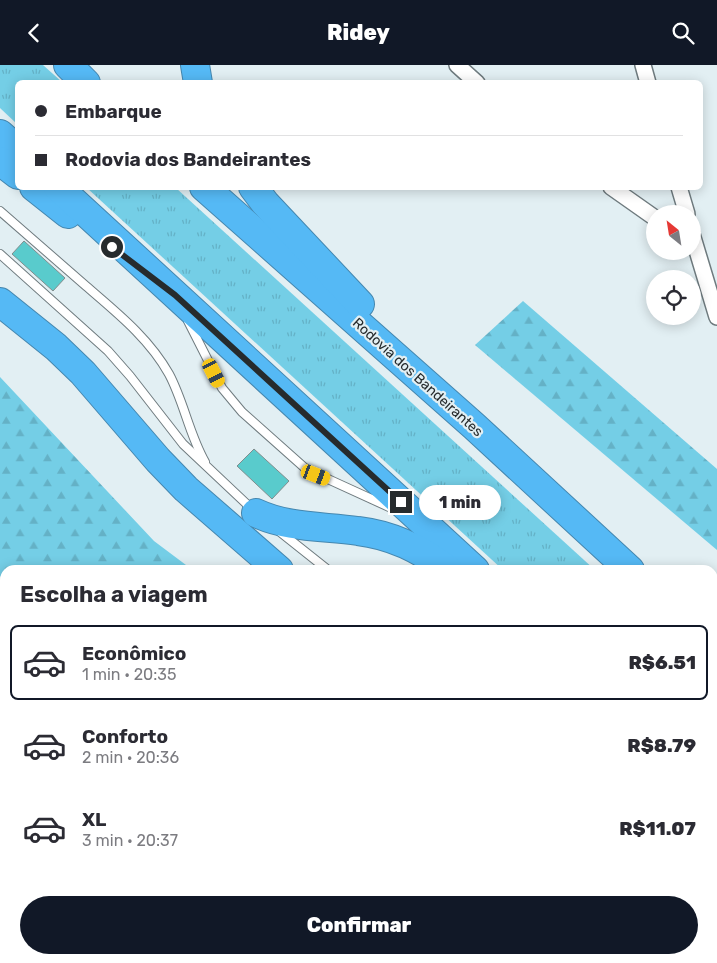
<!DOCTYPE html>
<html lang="pt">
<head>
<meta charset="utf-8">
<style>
	:root { --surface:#fff; --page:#f2f2f3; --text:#2b2b33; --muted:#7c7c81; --line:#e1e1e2; --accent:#111827 }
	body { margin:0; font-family:Rubik,sans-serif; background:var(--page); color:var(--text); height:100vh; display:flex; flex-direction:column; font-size:19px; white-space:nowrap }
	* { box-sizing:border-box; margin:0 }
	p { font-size:16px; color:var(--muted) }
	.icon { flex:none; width:28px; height:28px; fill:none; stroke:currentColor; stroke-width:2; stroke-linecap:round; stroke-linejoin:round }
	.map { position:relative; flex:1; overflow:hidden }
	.panel { position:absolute; left:0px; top:500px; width:718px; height:399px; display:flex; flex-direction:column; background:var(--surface); border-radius:15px 15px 0 0; box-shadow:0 2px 12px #0003 }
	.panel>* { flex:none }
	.guide { position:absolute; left:15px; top:15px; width:688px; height:110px; border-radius:8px; box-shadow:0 2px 12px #0003; display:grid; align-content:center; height:110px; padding:0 20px; background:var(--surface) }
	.needle { width:32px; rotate:330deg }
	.tools { position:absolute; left:646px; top:140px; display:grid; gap:10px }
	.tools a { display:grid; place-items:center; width:55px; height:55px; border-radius:50%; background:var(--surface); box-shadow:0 2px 12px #0003; font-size:25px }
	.end { position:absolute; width:22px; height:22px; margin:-11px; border:6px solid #262b2d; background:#fff; box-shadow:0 0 0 2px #fff }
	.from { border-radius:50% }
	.bubble { position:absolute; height:35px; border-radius:18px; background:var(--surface); box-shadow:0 2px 12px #0003; font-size:16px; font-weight:800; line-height:35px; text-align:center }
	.car { position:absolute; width:15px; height:30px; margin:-15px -8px; border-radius:6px; box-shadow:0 0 4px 1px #0007; background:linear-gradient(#f5c518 24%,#345 0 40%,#f5c518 0 76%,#345 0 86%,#f5c518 0) }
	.guide b { display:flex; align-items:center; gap:18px; height:48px; font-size:19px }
	.guide b+b { border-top:1px solid var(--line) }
	.guide i { width:12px; height:12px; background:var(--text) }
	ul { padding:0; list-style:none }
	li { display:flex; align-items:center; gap:15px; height:75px; margin:0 10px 8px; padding:0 10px; border:2px solid transparent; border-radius:8px }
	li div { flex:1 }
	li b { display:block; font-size:19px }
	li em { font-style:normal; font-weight:800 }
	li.current { border-color:var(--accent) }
	li>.icon { width:45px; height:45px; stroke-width:1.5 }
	h2 { padding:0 20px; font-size:22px; line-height:60px }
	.cta { display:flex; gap:10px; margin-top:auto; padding:10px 20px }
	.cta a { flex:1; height:58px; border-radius:30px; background:var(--accent); color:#fff; font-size:20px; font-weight:800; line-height:58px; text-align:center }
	header { display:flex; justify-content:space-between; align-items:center; height:65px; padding:0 20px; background:var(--accent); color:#fff; font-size:22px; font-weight:800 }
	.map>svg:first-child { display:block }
	.grass { fill:url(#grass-tufts) }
	.forest { fill:url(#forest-firs) }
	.building { fill:#59cbcc; stroke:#808d8d }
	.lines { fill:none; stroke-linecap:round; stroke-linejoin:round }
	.service-casing { stroke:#6f7b7f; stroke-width:10 }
	.minor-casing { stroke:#6f7b7f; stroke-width:18 }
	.motorway-casing { stroke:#4587af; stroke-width:30 }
	.service { stroke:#fff; stroke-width:8 }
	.minor { stroke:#fff; stroke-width:15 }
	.motorway { stroke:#55b9f5; stroke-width:28 }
	.route { stroke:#262b2d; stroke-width:6 }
	.labels { text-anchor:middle; stroke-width:4.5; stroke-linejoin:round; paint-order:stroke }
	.street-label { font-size:14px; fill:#262b2d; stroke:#e2eff3 }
</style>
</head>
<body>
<header><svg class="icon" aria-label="back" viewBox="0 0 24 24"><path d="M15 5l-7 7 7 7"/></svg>Ridey<svg class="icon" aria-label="search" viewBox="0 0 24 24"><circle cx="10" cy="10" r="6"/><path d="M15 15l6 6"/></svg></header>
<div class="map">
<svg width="717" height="898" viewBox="0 0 717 898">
	<defs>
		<pattern id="grass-tufts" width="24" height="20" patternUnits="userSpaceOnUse" patternTransform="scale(1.25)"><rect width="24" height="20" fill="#74cee6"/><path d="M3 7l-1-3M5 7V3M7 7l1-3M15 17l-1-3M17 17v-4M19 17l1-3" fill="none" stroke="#64b1c6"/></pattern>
		<pattern id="forest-firs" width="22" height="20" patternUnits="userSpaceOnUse" patternTransform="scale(1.25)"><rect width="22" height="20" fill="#74cee6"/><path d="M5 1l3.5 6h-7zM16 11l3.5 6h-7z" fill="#64b1c6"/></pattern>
	</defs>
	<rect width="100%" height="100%" fill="#e2eff3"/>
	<g class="grass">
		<path d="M0 0H43L62 17 18 18 17 59 0 43Z"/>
		<path d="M87 123H176L595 505H503Z"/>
		<path d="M713 613 717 618V700L712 696Z"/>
	</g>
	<g class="forest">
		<path d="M523 236 717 404V485L475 280Z"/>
		<path d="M0 312 154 476 186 500 196 505H5V517L0 511Z"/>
		<path d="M0 570 5 577V892L0 891Z"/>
		<path d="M11 894H118L110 898H26Z"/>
		<path d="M524 894H677L682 898H522Z"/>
	</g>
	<g class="building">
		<path d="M24 176 65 213 53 226 12 189Z"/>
		<path d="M254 384 289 416 272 434 237 401Z"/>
	</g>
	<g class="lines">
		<g class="service-casing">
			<g id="service">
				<path d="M0 146C29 171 57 196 86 221 116 247 149 273 169 309 184 337 189 369 205 397"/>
				<path d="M0 189 108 286 130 311 183 379 253 445"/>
				<path d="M188 256 222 323 242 347 306 404 389 442"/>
				<path d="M279 466 328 505"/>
				<path d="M0 860 5 854"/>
			</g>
		</g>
		<g class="minor-casing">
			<g id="minor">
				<path d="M457 0 477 18"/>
				<path d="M643 0 648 18"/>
				<path d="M611 122 655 153"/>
				<path d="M679 122 687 149"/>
				<path d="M692 169 717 252"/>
				<path d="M76 898 81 894"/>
				<path d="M275 898 282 894"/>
			</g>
		</g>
		<g class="motorway-casing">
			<g id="motorway">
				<path d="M68 0 86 18"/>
				<path d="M195 0 198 18"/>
				<path d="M0 69 18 85"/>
				<path d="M0 96 18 110"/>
				<path d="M34 122 68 149"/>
				<path d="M58 122 475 505"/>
				<path d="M204 122 474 361 630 505"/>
				<path d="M253 122 265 138 360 239"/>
				<path d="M0 237 56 282 83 308 158 395 186 424 279 505"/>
				<path d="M256 448C288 463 323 461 358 466 392 470 421 484 448 505"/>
				<path d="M712 581 717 586"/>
				<path d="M712 723 717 728"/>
			</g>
		</g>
		<use href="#service" class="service"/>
		<use href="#minor" class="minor"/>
		<use href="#motorway" class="motorway"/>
	</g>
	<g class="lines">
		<path class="route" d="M112 182 175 230 401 437"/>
	</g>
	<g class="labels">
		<g class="street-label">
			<text transform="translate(418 312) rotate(42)" y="5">Rodovia dos Bandeirantes</text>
		</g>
	</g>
</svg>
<div class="tools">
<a><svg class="needle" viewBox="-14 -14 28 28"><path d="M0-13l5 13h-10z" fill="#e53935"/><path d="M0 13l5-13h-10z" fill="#7c7c81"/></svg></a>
<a><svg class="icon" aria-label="locate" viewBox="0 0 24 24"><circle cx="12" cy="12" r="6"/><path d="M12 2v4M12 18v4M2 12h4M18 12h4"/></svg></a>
</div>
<i class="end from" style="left:112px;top:182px"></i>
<i class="end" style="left:401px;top:437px"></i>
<div class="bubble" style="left:419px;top:420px;width:82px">1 min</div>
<i class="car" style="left:214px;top:308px;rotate:153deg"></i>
<i class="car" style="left:316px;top:410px;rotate:111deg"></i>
<div class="guide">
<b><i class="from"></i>Embarque</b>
<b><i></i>Rodovia dos Bandeirantes</b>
</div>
<section class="panel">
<h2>Escolha a viagem</h2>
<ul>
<li class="current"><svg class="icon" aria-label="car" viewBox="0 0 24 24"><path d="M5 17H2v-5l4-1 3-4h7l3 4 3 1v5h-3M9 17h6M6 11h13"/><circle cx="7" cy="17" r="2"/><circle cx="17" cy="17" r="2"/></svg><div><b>Econômico</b><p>1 min · 20:35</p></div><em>R$6.51</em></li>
<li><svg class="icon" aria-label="car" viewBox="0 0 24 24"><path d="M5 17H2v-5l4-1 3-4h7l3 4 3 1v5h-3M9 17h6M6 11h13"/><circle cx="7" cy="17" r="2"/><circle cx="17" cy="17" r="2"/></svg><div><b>Conforto</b><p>2 min · 20:36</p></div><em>R$8.79</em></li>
<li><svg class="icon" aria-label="car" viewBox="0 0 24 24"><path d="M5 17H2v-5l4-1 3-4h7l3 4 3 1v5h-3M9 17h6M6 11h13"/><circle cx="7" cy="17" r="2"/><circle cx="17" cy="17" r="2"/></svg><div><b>XL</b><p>3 min · 20:37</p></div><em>R$11.07</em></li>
</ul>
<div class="cta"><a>Confirmar</a></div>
</section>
</div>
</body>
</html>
